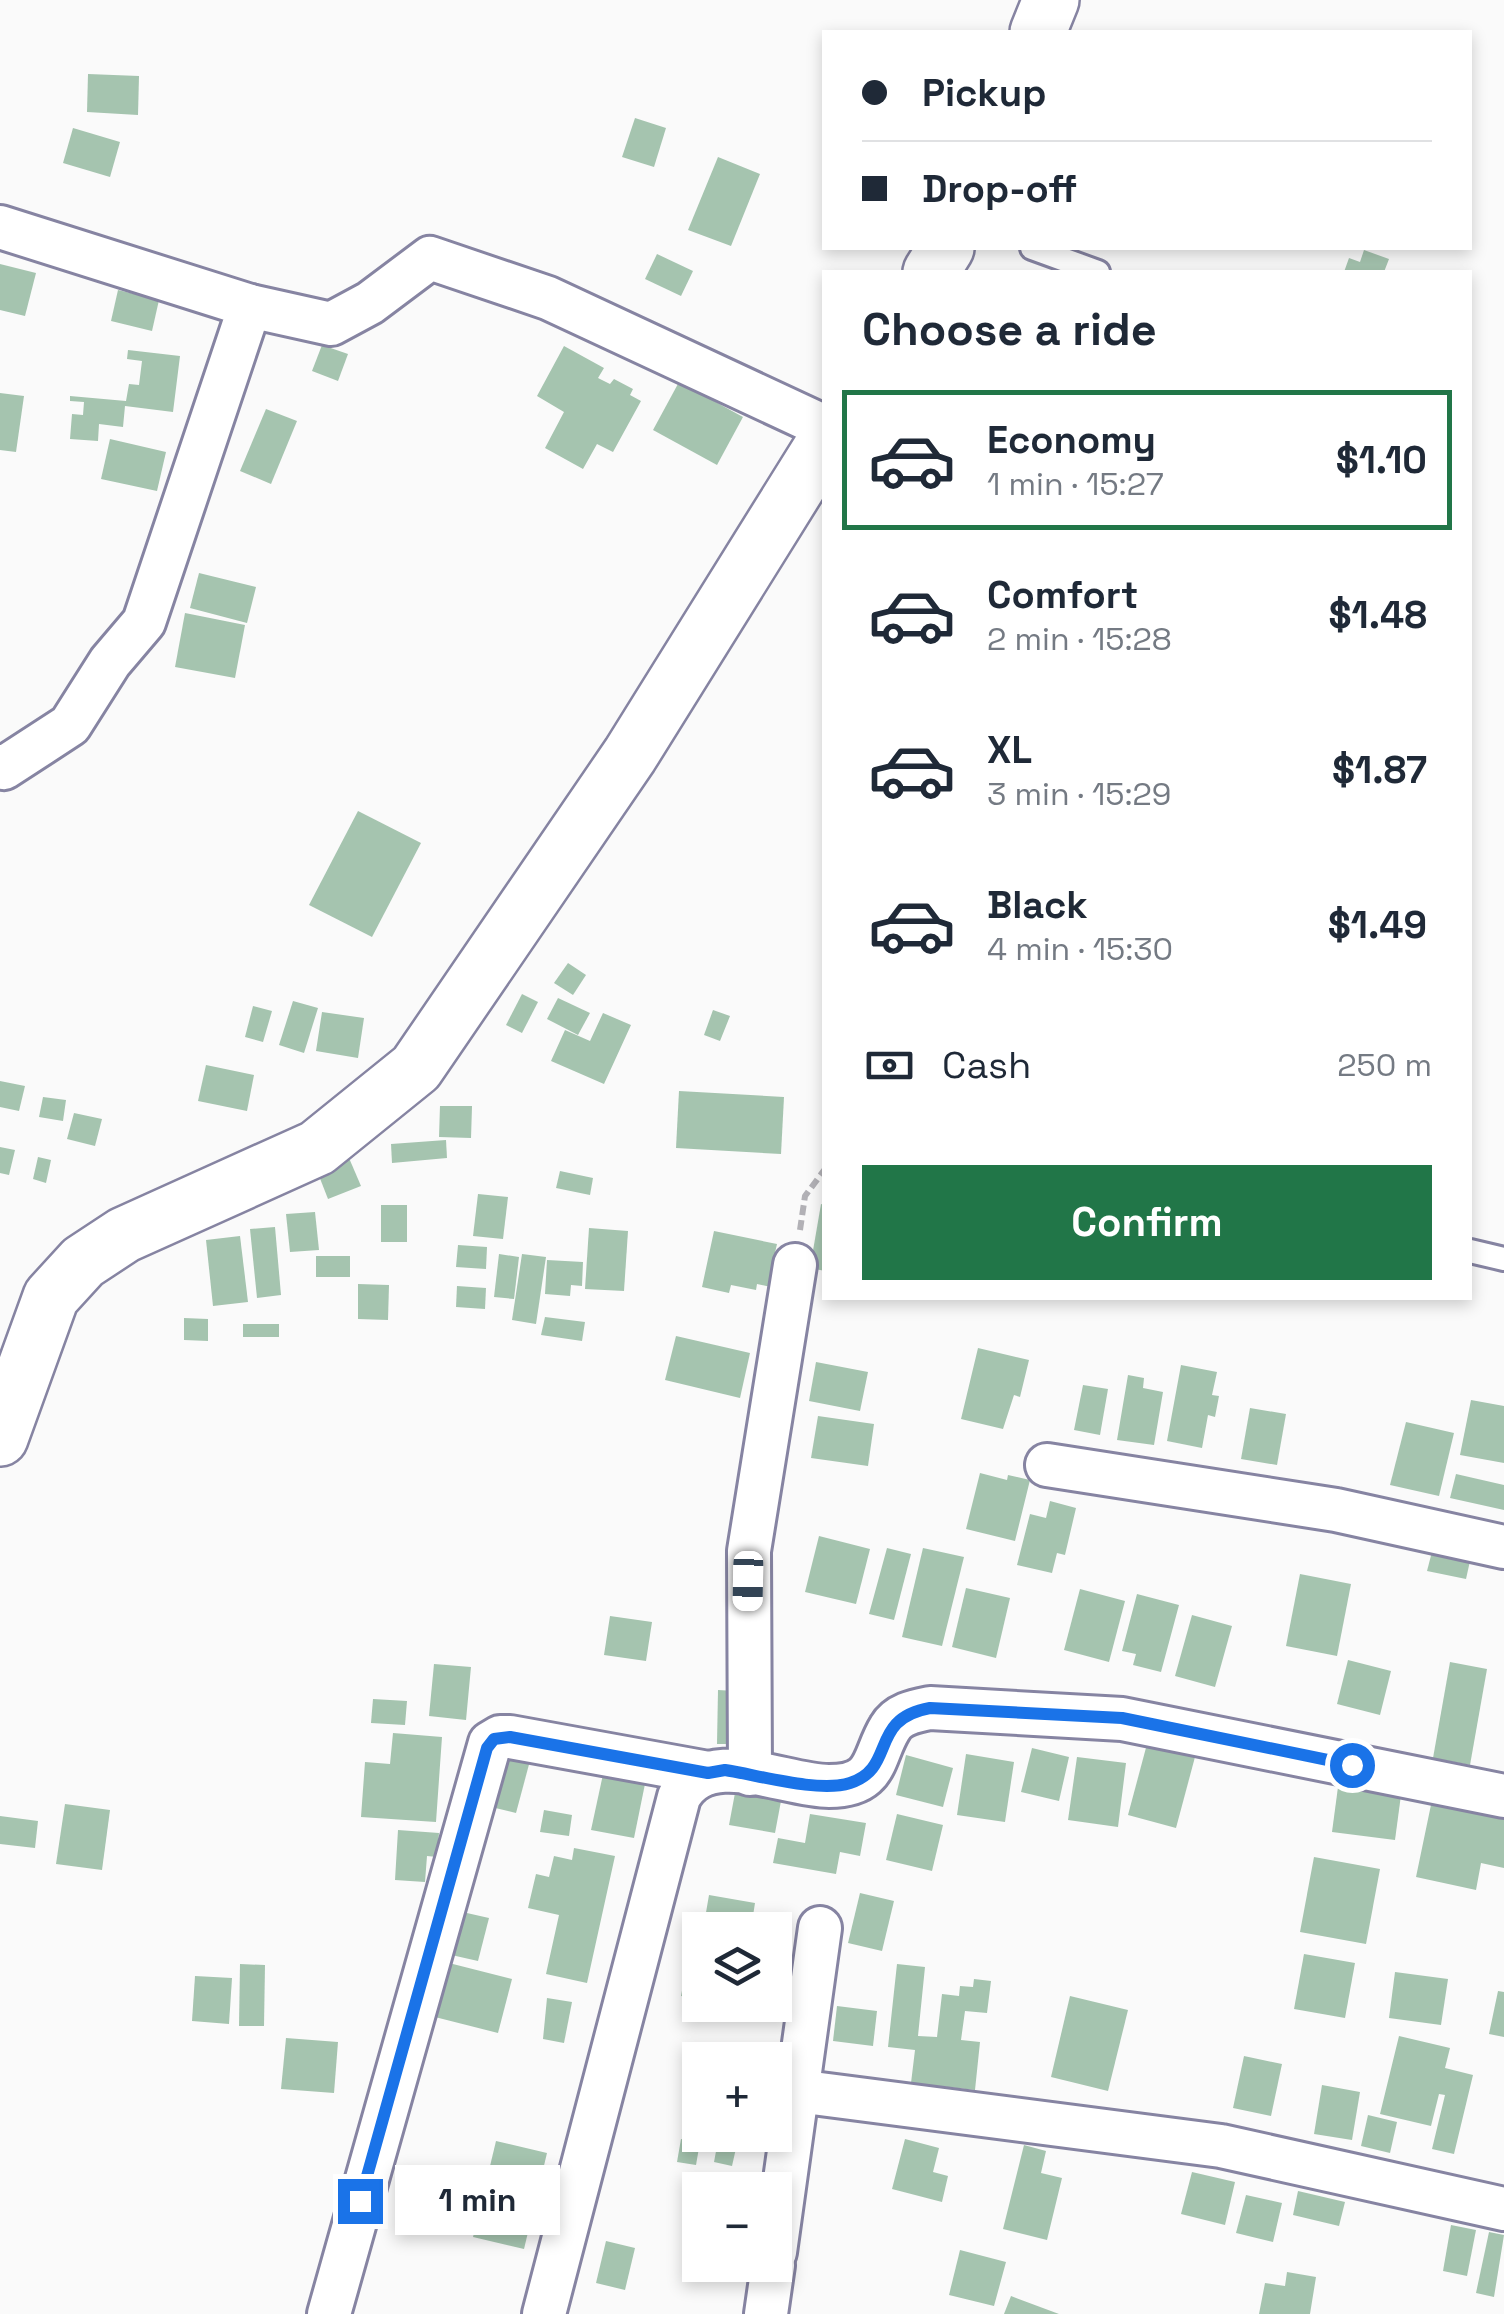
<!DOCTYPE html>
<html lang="en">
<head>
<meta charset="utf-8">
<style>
	:root { --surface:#fff; --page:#f6f6f7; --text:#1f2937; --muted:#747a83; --line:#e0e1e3; --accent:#217648 }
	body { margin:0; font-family:"Space Grotesk",sans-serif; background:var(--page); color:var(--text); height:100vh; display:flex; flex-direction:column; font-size:38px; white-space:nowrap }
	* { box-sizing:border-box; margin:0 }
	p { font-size:32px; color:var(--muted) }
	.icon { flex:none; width:55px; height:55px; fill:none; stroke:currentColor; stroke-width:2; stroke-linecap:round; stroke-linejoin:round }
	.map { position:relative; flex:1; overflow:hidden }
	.drawer { position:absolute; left:822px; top:270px; width:650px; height:1030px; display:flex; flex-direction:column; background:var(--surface); border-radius:0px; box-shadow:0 5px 15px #0003 }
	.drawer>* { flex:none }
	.top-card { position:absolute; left:822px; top:30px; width:650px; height:220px; border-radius:0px; box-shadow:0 5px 15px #0003; display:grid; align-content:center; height:220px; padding:0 40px; background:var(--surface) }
	.buttons { position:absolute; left:682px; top:1912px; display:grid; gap:20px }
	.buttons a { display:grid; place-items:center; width:110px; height:110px; border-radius:0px; background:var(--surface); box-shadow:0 5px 15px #0003; font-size:50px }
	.end { position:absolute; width:45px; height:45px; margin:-22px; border:12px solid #1a73e8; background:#fff; box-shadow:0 0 0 5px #fff }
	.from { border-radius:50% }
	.bubble { position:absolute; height:70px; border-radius:0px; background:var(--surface); box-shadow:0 5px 15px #0003; font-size:32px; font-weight:800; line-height:70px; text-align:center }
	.car { position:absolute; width:30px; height:60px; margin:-30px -15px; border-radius:12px; box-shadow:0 0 8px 2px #0007; background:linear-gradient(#fff 24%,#345 0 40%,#fff 0 76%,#345 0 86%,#fff 0) }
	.top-card b { display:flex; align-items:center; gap:35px; height:95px; font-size:38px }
	.top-card b+b { border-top:2px solid var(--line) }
	.top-card i { width:25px; height:25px; background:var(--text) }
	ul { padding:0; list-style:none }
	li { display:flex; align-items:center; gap:30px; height:140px; margin:0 20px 15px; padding:0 20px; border:5px solid transparent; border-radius:0px }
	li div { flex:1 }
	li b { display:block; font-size:38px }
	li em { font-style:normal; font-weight:800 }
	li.selected { border-color:var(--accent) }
	li>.icon { width:90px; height:90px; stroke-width:1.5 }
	h2 { padding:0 40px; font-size:45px; line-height:120px }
	.pay { display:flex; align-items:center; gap:25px; height:110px; padding:0 40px; font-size:38px }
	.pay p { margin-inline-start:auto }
	.action { display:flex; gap:20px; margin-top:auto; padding:20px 40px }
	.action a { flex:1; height:115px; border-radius:0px; background:var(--accent); color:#fff; font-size:40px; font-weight:800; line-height:115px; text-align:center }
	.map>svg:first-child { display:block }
	.building { fill:#a5c4af }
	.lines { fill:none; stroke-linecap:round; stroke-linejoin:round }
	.service-casing { stroke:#8684a2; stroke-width:28 }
	.minor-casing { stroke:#8684a2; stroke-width:48 }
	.tertiary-casing { stroke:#8684a2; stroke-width:60 }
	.path { stroke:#b2b1b6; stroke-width:6; stroke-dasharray:10 5; stroke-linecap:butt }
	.service { stroke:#fff; stroke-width:22 }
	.minor { stroke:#fff; stroke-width:42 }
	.tertiary { stroke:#fff; stroke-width:55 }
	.route { stroke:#1a73e8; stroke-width:12 }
</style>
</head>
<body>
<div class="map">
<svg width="1504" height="2314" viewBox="0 0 1504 2314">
	<rect width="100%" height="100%" fill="#fafafa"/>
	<g class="building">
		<path d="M88 74 139 76 138 115 87 112Z"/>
		<path d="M635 118 666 128 654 167 622 157Z"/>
		<path d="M73 128 120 142 110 177 63 163Z"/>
		<path d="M718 157 760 174 731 246 688 230Z"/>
		<path d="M1364 250 1389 259 1384 272H1344L1349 258 1360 262Z"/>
		<path d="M657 254 693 271 681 296 645 279Z"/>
		<path d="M0 264 36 273 25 316 0 310Z"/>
		<path d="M118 290 159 300 152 331 111 321Z"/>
		<path d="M322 345 348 354 338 381 312 371Z"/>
		<path d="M564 346 604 368 598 378 610 384 614 379 633 389 630 395 641 401 613 452 597 444 583 469 545 448 564 412 537 396Z"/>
		<path d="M128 350 180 356 173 412 125 406 123 427 99 424 98 441 70 439 72 414 83 415 84 402 70 401V396L126 401 129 384 139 385 142 361 127 359Z"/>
		<path d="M679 382 743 417 717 465 653 430Z"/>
		<path d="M0 393 24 396 16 452 0 450Z"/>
		<path d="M266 409 297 421 271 484 240 471Z"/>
		<path d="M110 439 166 452 157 491 101 479Z"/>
		<path d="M199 573 256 587 247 623 190 608Z"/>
		<path d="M185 613 245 625 235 678 175 667Z"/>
		<path d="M358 811 421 843 372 937 309 905Z"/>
		<path d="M568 963 586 975 573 995 554 983Z"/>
		<path d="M522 994 538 1002 522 1033 506 1025Z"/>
		<path d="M558 998 590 1013 578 1035 547 1019Z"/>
		<path d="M293 1001 318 1008 304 1053 279 1045Z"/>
		<path d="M253 1006 272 1011 263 1042 245 1037Z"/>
		<path d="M713 1010 730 1016 720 1041 704 1035Z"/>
		<path d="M322 1012 364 1018 358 1058 316 1051Z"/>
		<path d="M603 1013 631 1025 604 1084 551 1061 565 1030 590 1041Z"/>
		<path d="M206 1065 254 1075 247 1111 198 1101Z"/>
		<path d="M0 1081 25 1086 19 1111 0 1107Z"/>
		<path d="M679 1091 784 1097 781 1154 676 1148Z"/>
		<path d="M43 1097 66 1100 63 1121 39 1117Z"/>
		<path d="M440 1106H472L471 1138 439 1137Z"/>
		<path d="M74 1113 102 1119 95 1146 67 1139Z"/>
		<path d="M446 1140 447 1158 392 1163 391 1144Z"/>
		<path d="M0 1147 15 1150 9 1175 0 1173Z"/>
		<path d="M346 1151 361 1186 328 1199 314 1163Z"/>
		<path d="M38 1157 51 1160 46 1183 33 1179Z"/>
		<path d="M560 1171 593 1178 590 1195 556 1188Z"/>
		<path d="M478 1194 508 1197 503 1239 473 1236Z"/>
		<path d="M821 1204 825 1205V1271L810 1268Z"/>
		<rect x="381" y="1205" width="26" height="37"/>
		<path d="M315 1212 319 1250 290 1252 286 1214Z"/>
		<path d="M275 1227 281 1295 257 1298 250 1229Z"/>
		<path d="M589 1228 628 1231 624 1291 585 1289Z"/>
		<path d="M714 1231 777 1244 772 1266 779 1268 775 1288 757 1284 756 1290 731 1285 729 1293 702 1287Z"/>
		<path d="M240 1236 248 1302 213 1306 206 1240Z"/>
		<path d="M458 1245 487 1247 486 1269 456 1267Z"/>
		<path d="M499 1254 519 1257 514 1299 494 1297Z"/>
		<path d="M522 1254 546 1257 536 1324 512 1320Z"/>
		<rect x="316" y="1256" width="34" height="21"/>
		<path d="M547 1260 583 1262 582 1286 571 1285 570 1296 545 1294Z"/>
		<path d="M358 1284 389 1285 388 1320 358 1319Z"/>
		<path d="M457 1286 486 1288 485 1309 456 1307Z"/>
		<path d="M545 1317 585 1322 582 1341 541 1335Z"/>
		<path d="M184 1318 208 1319V1341L184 1340Z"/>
		<rect x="243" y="1324" width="36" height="13"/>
		<path d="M676 1336 750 1353 740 1398 665 1380Z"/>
		<path d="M978 1348 1029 1360 1020 1397 1014 1395 1003 1429 961 1419Z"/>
		<path d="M816 1362 868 1372 860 1411 809 1401Z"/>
		<path d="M1181 1365 1217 1372 1212 1395 1219 1396 1215 1417 1208 1415 1202 1448 1167 1441Z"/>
		<path d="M1128 1375 1144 1378 1143 1388 1163 1392 1154 1445 1117 1440Z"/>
		<path d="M1083 1385 1108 1389 1100 1435 1074 1430Z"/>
		<path d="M1471 1400 1504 1406V1463L1460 1455Z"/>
		<path d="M1250 1408 1286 1414 1277 1465 1241 1459Z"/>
		<path d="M818 1416 874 1424 868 1466 811 1458Z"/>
		<path d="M1406 1422 1454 1433 1439 1496 1390 1485Z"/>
		<path d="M980 1473 1007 1480 1008 1475 1030 1480 1015 1541 966 1529Z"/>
		<path d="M1456 1474 1504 1485V1510L1450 1498Z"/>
		<path d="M1050 1501 1076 1508 1065 1555 1057 1553 1052 1573 1017 1565 1030 1514 1046 1518Z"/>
		<path d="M819 1536 870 1549 856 1604 805 1592Z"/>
		<path d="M1434 1544 1472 1552 1466 1579 1427 1571Z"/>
		<path d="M887 1548 911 1554 894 1620 869 1614Z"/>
		<path d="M923 1548 964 1557 942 1646 902 1637Z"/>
		<path d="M1300 1574 1351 1584 1337 1656 1286 1646Z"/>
		<path d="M966 1588 1010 1598 996 1658 952 1647Z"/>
		<path d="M1080 1589 1125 1601 1109 1662 1064 1650Z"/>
		<path d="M1137 1594 1179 1605 1161 1672 1133 1665 1136 1654 1122 1651Z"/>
		<path d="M1192 1615 1232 1626 1215 1687 1175 1676Z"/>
		<path d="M610 1616 652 1622 646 1661 604 1655Z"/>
		<path d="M1348 1660 1391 1671 1380 1715 1337 1704Z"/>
		<path d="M1450 1662 1487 1669 1470 1765 1433 1758Z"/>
		<path d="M434 1664 471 1667 466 1720 429 1716Z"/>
		<path d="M718 1690 735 1691 733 1744H717Z"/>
		<path d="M373 1699 407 1701 405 1725 371 1723Z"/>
		<path d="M393 1733 442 1737 436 1822 361 1817 365 1762 390 1764Z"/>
		<path d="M1147 1744 1195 1757 1176 1828 1128 1815Z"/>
		<path d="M1032 1748 1069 1757 1059 1801 1021 1792Z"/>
		<path d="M502 1749 531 1757 516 1813 487 1806Z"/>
		<path d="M966 1754 1014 1762 1005 1822 957 1815Z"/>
		<path d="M906 1755 953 1768 943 1807 896 1795Z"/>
		<path d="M1077 1757 1126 1763 1118 1827 1068 1820Z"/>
		<path d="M605 1765 647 1774 634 1838 591 1830Z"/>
		<path d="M1340 1772 1403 1780 1395 1840 1332 1832Z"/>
		<path d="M738 1777 784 1785 775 1833 729 1825Z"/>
		<path d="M1432 1800 1504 1815V1868L1481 1863 1476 1890 1416 1877Z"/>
		<path d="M65 1804 110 1810 102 1870 56 1864Z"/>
		<path d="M544 1810 572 1815 569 1836 540 1832Z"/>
		<path d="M810 1814 866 1823 860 1856 840 1852 836 1874 773 1863 778 1838 805 1843Z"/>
		<path d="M897 1814 943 1825 932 1871 886 1860Z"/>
		<path d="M0 1816 38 1821 35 1848 0 1844Z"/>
		<path d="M398 1830 439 1833 437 1857 427 1856 425 1882 395 1880Z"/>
		<path d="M574 1848 615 1856 587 1983 546 1974 559 1915 528 1908 536 1874 549 1877 554 1856 572 1860Z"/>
		<path d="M1314 1857 1380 1869 1366 1944 1300 1932Z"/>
		<path d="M860 1893 894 1901 882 1951 848 1943Z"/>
		<path d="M709 1895 755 1903 752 1922 787 1928 782 1954 775 1953V1930H703Z"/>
		<path d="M458 1911 489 1918 478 1961 447 1954Z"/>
		<path d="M689 1952 700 1954V2000L681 1996Z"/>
		<path d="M1304 1954 1355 1963 1345 2018 1294 2009Z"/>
		<path d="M445 1962 512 1979 498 2033 431 2016Z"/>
		<path d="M240 1964 265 1965 264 2026H239Z"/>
		<path d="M897 1964 925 1967 918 2036 937 2037 942 1994 959 1996 960 1986 973 1987 974 1979 991 1981 987 2013 965 2011 961 2040 980 2042 975 2090 911 2083 915 2050 888 2047Z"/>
		<path d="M1395 1972 1448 1979 1441 2025 1389 2018Z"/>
		<path d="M195 1976 232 1978 229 2024 192 2021Z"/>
		<path d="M1498 1991 1504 1992V2037L1489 2034Z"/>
		<path d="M1070 1996 1128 2010 1108 2091 1051 2077Z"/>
		<path d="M547 1998 572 2002 564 2043 543 2039Z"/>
		<path d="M837 2006 877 2011 873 2046 833 2041Z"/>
		<path d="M1399 2036 1450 2048 1445 2068 1473 2075 1454 2154 1432 2149 1445 2095 1439 2094 1431 2126 1380 2114Z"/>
		<path d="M286 2038 338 2042 334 2093 281 2089Z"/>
		<path d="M1244 2056 1282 2064 1271 2116 1233 2108Z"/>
		<path d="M1322 2085 1360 2092 1352 2140 1314 2134Z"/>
		<path d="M1368 2115 1397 2122 1390 2153 1361 2146Z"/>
		<path d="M719 2135H739L732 2166 714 2162Z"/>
		<path d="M681 2139 700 2142 696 2165 677 2162Z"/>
		<path d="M905 2139 939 2148 933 2172 948 2176 942 2202 892 2189Z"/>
		<path d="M496 2141 547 2153 524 2249 473 2237Z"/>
		<path d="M1024 2145 1046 2151 1041 2173 1062 2178 1047 2240 1003 2229Z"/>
		<path d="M1192 2172 1235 2182 1225 2225 1181 2214Z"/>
		<path d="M431 2180 469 2189 459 2228 422 2218Z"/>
		<path d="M1298 2191 1345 2202 1339 2226 1293 2215Z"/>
		<path d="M1246 2195 1282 2203 1273 2242 1236 2233Z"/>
		<path d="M1451 2225 1476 2230 1467 2276 1443 2271Z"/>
		<path d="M1489 2232 1504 2235 1494 2297 1476 2293Z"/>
		<path d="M606 2241 635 2248 625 2290 596 2283Z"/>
		<path d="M960 2250 1006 2262 994 2306 949 2295Z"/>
		<path d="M1287 2272 1316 2277 1310 2314H1259L1265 2283 1285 2286Z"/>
		<path d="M1011 2296 1059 2314H1004Z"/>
	</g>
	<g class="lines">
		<g class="service-casing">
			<g id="service">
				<path d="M1032 248 1098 272"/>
				<path d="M1470 1251 1504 1259"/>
			</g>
		</g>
		<g class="minor-casing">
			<g id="minor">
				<path d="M0 227 250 306 144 622 110 662 70 725 4 768 0 766"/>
				<path d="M250 306 331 324 370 303 430 258 548 298 825 427"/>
				<path d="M1047 1465 1336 1510 1504 1547"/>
				<path d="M750 1774 749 1551 795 1265"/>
				<path d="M797 2091 1221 2146 1504 2209"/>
				<path d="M775 2252 820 1928"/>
				<path d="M329 2314 490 1743 500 1737H510L708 1773"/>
				<path d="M544 2314 679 1797C708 1745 784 1786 829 1786 879 1786 872 1757 890 1728 898 1714 915 1711 930 1708L1122 1719 1504 1796"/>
				<path d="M766 2314 773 2265"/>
			</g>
		</g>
		<g class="tertiary-casing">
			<g id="tertiary">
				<path d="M1038 32 1051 0"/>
				<path d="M931 272 946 248"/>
				<path d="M0 1438 51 1297 83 1262 124 1235 317 1148 416 1068 630 755 825 442"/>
			</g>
		</g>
		<path class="path" d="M800 1230 805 1196 825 1169"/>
		<use href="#service" class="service"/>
		<use href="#minor" class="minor"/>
		<use href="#tertiary" class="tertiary"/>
	</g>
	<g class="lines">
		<path class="route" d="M360 2201 487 1748 494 1739 510 1737 708 1773 725 1770C758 1775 819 1793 850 1783 897 1768 868 1719 930 1708L1122 1718 1352 1765"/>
	</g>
</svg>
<div class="buttons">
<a><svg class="icon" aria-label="layers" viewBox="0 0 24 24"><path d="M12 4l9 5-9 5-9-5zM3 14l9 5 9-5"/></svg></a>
<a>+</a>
<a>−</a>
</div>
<i class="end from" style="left:1352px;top:1765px"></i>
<i class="end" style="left:360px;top:2201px"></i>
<div class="bubble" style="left:395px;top:2165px;width:165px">1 min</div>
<i class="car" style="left:748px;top:1581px;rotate:181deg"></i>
<div class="top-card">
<b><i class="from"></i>Pickup</b>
<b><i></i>Drop-off</b>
</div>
<section class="drawer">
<h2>Choose a ride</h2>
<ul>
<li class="selected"><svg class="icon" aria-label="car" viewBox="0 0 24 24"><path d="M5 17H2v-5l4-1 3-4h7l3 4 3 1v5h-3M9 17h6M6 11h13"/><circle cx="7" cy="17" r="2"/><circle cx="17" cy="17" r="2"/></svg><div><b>Economy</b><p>1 min · 15:27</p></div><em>$1.10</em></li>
<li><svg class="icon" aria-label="car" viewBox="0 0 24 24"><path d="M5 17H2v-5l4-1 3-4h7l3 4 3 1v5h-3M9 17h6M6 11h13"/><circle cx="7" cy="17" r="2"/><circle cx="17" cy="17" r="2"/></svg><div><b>Comfort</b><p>2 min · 15:28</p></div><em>$1.48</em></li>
<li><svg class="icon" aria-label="car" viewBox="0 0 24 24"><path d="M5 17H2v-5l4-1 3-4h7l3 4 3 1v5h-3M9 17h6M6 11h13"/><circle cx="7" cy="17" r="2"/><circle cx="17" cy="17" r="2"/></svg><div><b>XL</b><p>3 min · 15:29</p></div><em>$1.87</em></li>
<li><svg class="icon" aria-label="car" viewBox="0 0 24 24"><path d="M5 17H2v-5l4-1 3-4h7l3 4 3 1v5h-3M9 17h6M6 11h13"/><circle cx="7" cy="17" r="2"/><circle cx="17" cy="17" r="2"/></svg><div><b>Black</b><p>4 min · 15:30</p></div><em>$1.49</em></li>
</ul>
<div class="pay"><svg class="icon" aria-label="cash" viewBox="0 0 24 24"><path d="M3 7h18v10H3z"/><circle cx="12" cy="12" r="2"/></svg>Cash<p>250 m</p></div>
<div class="action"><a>Confirm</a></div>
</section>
</div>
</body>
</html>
